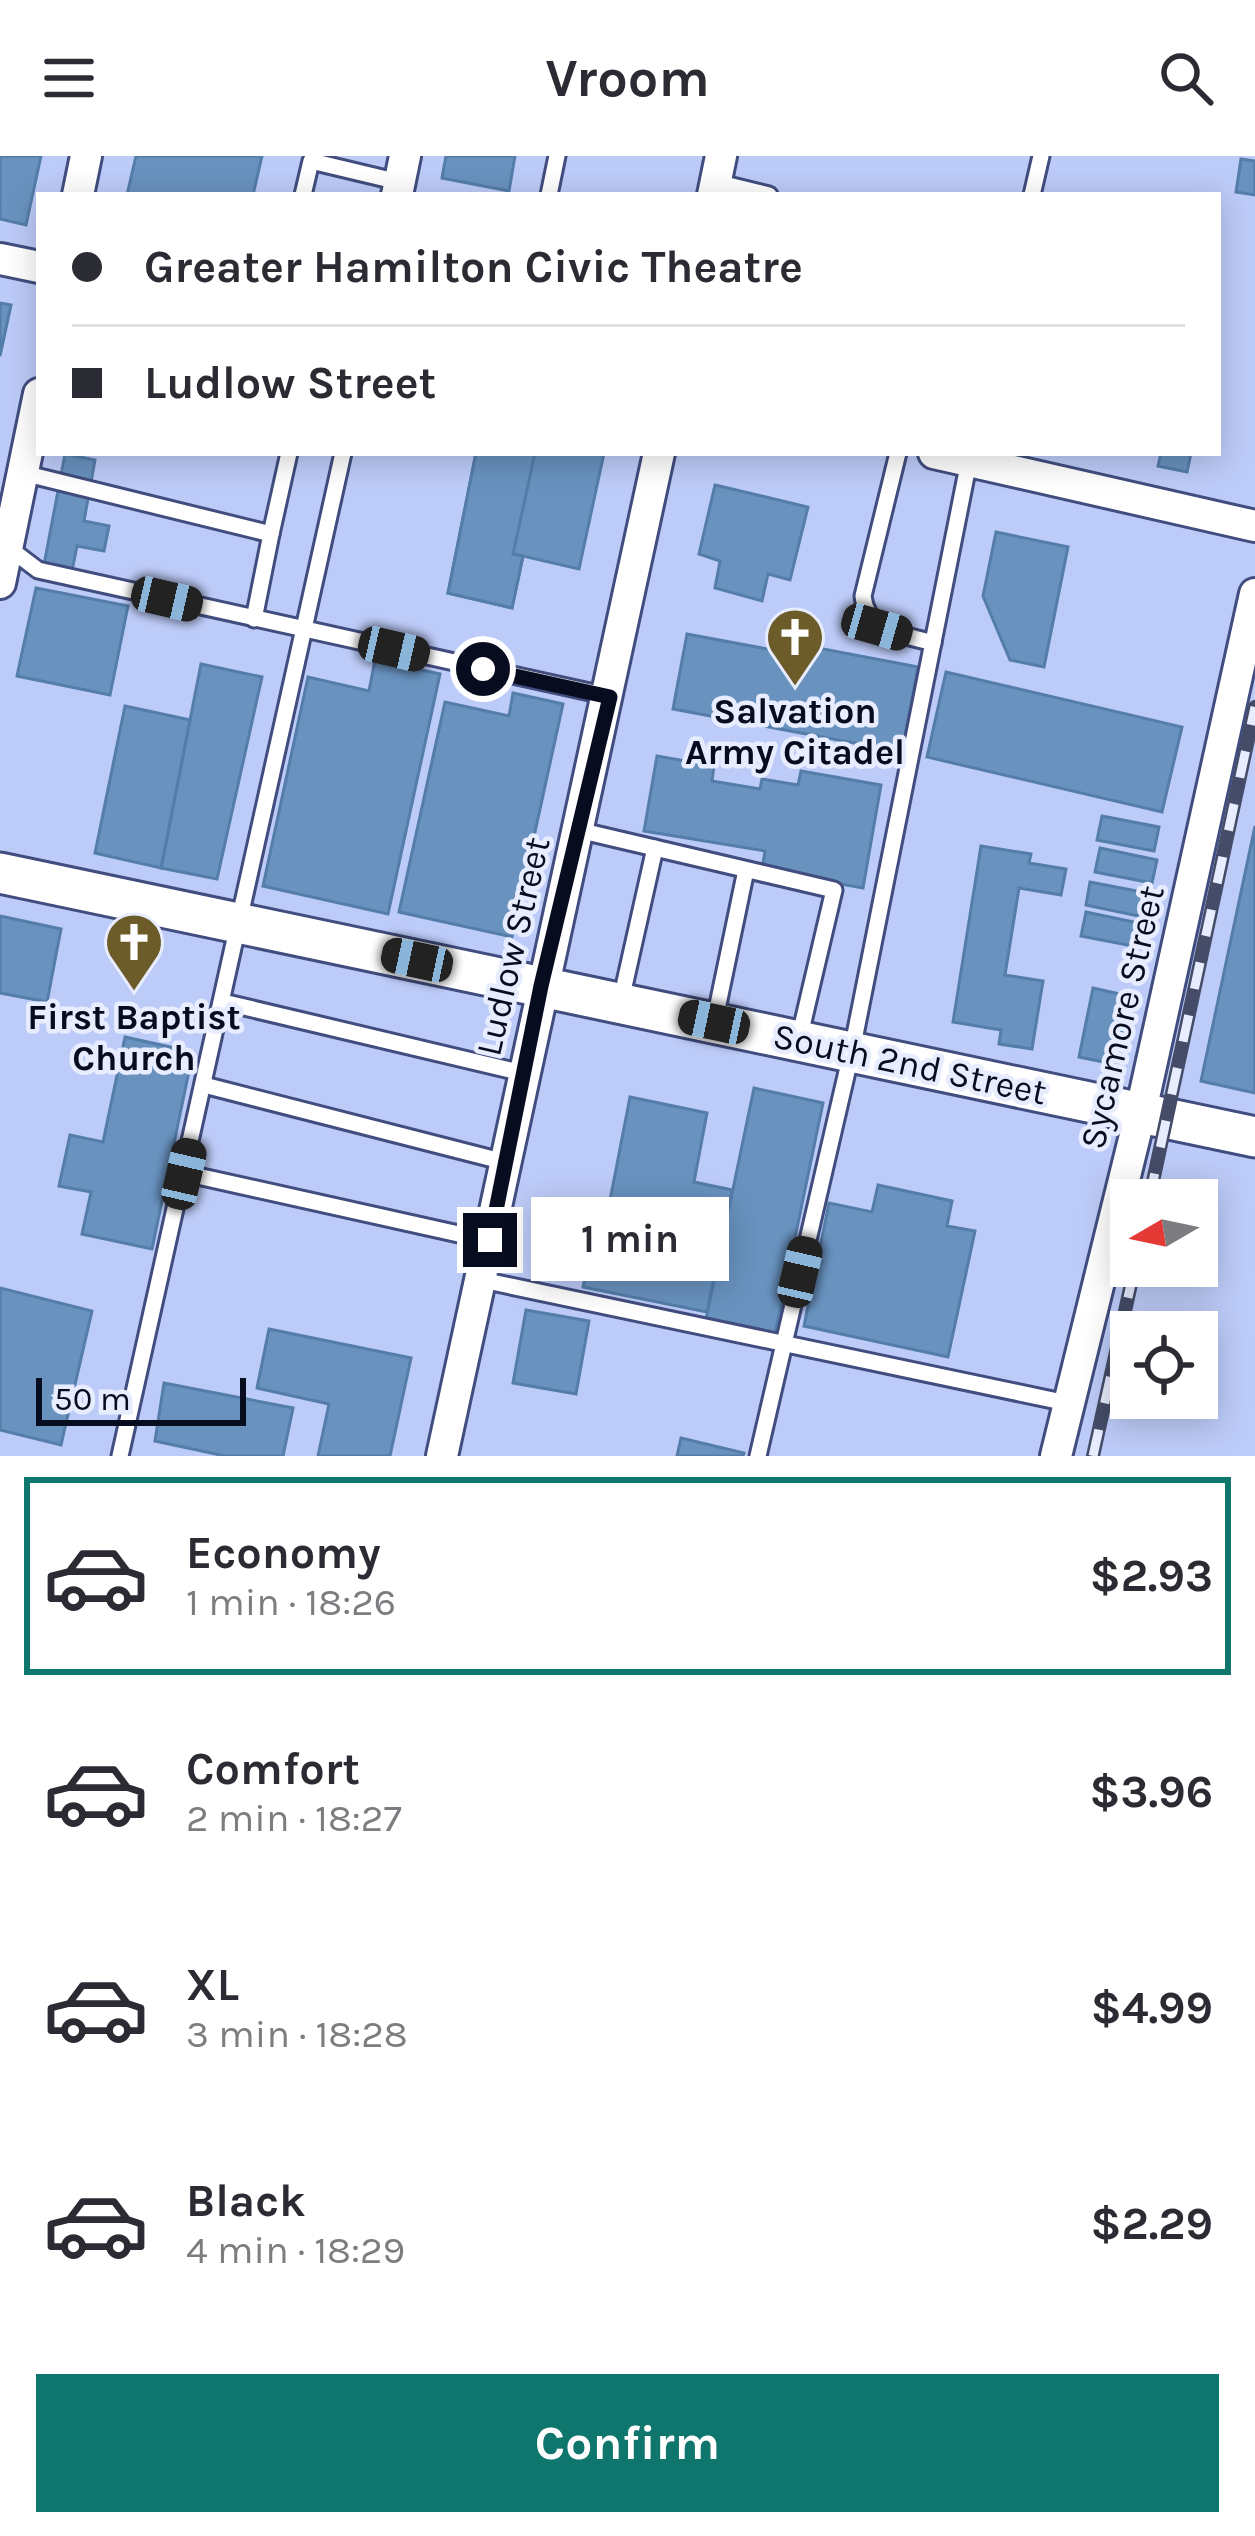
<!DOCTYPE html>
<html lang="en">
<head>
<meta charset="utf-8">
<style>
	:root { --surface:#fff; --page:#f2f2f3; --text:#2b2b33; --muted:#7c7c81; --line:#e1e1e2; --accent:#0f766e }
	body { margin:0; font-family:Karla,sans-serif; background:var(--page); color:var(--text); height:100vh; display:flex; flex-direction:column; font-size:45px; white-space:nowrap }
	* { box-sizing:border-box; margin:0 }
	p { font-size:39px; color:var(--muted) }
	.icon { flex:none; width:66px; height:66px; fill:none; stroke:currentColor; stroke-width:2; stroke-linecap:round; stroke-linejoin:round }
	.map { position:relative; height:1300px; overflow:hidden }
	.side { display:flex; flex-direction:column; background:var(--surface); flex:1 }
	.side>* { flex:none }
	.guide { position:absolute; left:36px; top:36px; width:1185px; height:264px; border-radius:0px; box-shadow:0 6px 30px #0003; display:grid; align-content:center; height:264px; padding:0 36px; background:var(--surface) }
	.needle { width:78px; rotate:261deg }
	.controls { position:absolute; left:1110px; top:1023px; display:grid; gap:24px }
	.controls a { display:grid; place-items:center; width:108px; height:108px; border-radius:0px; background:var(--surface); box-shadow:0 6px 30px #0003; font-size:60px }
	.scale { position:absolute; left:36px; bottom:30px; width:210px; box-sizing:border-box; padding-left:12px; border:6px solid #070c1f; border-top:0; font-size:33px; line-height:42px; white-space:nowrap; color:#070c1f; -webkit-text-stroke:9px #e7ecfe; paint-order:stroke }
	.end { position:absolute; width:54px; height:54px; margin:-27px; border:15px solid #070c1f; background:#fff; box-shadow:0 0 0 6px #fff }
	.from { border-radius:50% }
	.bubble { position:absolute; height:84px; border-radius:0px; background:var(--surface); box-shadow:0 6px 30px #0003; font-size:39px; font-weight:700; line-height:84px; text-align:center }
	.car { position:absolute; width:36px; height:72px; margin:-36px -18px; border-radius:15px; box-shadow:0 0 9px 3px #0007; background:linear-gradient(#222 24%,#8ab4d8 0 40%,#222 0 76%,#8ab4d8 0 86%,#222 0) }
	.guide b { display:flex; align-items:center; gap:42px; height:114px; font-size:45px }
	.guide b+b { border-top:3px solid var(--line) }
	.guide i { width:30px; height:30px; background:var(--text) }
	ul { padding:21px 0 0; list-style:none }
	li { display:flex; align-items:center; gap:36px; height:198px; margin:0 24px 18px; padding:0 12px; border:6px solid transparent; border-radius:0px }
	li div { flex:1 }
	li b { display:block; font-size:45px }
	li em { font-style:normal; font-weight:700 }
	li.on { border-color:var(--accent) }
	li>.icon { width:108px; height:108px; stroke-width:1.5 }
	.button { display:flex; gap:24px; margin-top:auto; padding:24px 36px }
	.button a { flex:1; height:138px; border-radius:0px; background:var(--accent); color:#fff; font-size:48px; font-weight:700; line-height:138px; text-align:center }
	header { display:flex; justify-content:space-between; align-items:center; height:156px; padding:0 36px; background:var(--surface); font-size:54px; font-weight:700 }
	.map>svg:first-child { display:block }
	.building { fill:#6992bf; stroke:#547da9; stroke-width:3 }
	.lines { fill:none; stroke-linecap:round; stroke-linejoin:round }
	.service-casing { stroke:#414d7e; stroke-width:21 }
	.minor-casing { stroke:#414d7e; stroke-width:36 }
	.tertiary-casing { stroke:#414d7e; stroke-width:45 }
	.service { stroke:#fff; stroke-width:15 }
	.minor { stroke:#fff; stroke-width:30 }
	.tertiary { stroke:#fff; stroke-width:39 }
	.rail-casing { stroke:#444c67; stroke-width:14 }
	.rail { stroke:#e7ecfe; stroke-width:9; stroke-dasharray:27; stroke-linecap:butt }
	.route { stroke:#070c1f; stroke-width:15 }
	.labels { text-anchor:middle; stroke-width:9; stroke-linejoin:round; paint-order:stroke }
	.poi-label { font-size:36px; font-weight:bold; fill:#070c1f; stroke:#e7ecfe }
	.street-label { font-size:36px; fill:#070c1f; stroke:#e7ecfe }
</style>
</head>
<body>
<header><svg class="icon" aria-label="menu" viewBox="0 0 24 24"><path d="M4 6h16M4 12h16M4 18h16"/></svg>Vroom<svg class="icon" aria-label="search" viewBox="0 0 24 24"><circle cx="10" cy="10" r="6"/><path d="M15 15l6 6"/></svg></header>
<div class="map">
<svg width="1255" height="1300" viewBox="0 0 1255 1300">
	<rect width="100%" height="100%" fill="#bdcbf8"/>
	<g class="building">
		<path d="M0 0H41L26 69 0 63Z"/>
		<path d="M136 0H262L253 39H127Z"/>
		<path d="M446 0H515L509 35 442 22Z"/>
		<path d="M1241 3 1255 5V39L1236 36Z"/>
		<path d="M0 147 11 149 0 200Z"/>
		<path d="M476 297H604L579 413 523 400 512 452 448 437Z"/>
		<path d="M476 297H535L513 398 523 400 512 452 448 437Z"/>
		<path d="M1161 297H1191L1187 316 1158 310Z"/>
		<path d="M65 298 95 304 84 365 109 370 104 395 77 390 71 420 43 414Z"/>
		<path d="M715 329 808 351 790 424 768 418 762 445 715 432 720 405 699 398Z"/>
		<path d="M996 376 1068 391 1044 511 1010 504 983 440Z"/>
		<path d="M36 432 128 450 110 539 17 520Z"/>
		<path d="M687 478 778 495 781 485 918 511 902 596 673 553Z"/>
		<path d="M375 504 440 518 388 758 263 730 308 521 369 535Z"/>
		<path d="M201 508 262 521 217 723 161 712Z"/>
		<path d="M946 516 1182 571 1162 656 927 601Z"/>
		<path d="M513 537 563 548 512 781 399 756 445 546 509 560Z"/>
		<path d="M125 550 190 564 161 712 95 697Z"/>
		<path d="M657 600 714 610 712 625 760 633 762 623 798 629 801 615 881 629 863 732 762 714 765 695 644 675Z"/>
		<path d="M1102 660 1159 671 1154 695 1097 684Z"/>
		<path d="M1255 670V937L1201 925Z"/>
		<path d="M981 690 1031 698 1029 707 1066 713 1061 739 1019 732 1005 819 1043 825 1032 893 999 888 1001 874 953 866Z"/>
		<path d="M1100 692 1157 704 1152 727 1095 716Z"/>
		<path d="M1090 726 1147 737 1143 761 1086 749Z"/>
		<path d="M1086 756 1143 768 1138 791 1081 780Z"/>
		<path d="M0 760 61 773 47 846 0 837Z"/>
		<path d="M1093 832 1133 841 1118 909 1079 901Z"/>
		<path d="M125 881 193 896 152 1093 82 1078 91 1036 59 1030 70 979 103 986Z"/>
		<path d="M754 932 823 947 775 1178 706 1163Z"/>
		<path d="M630 941 707 957 694 1026 732 1034 707 1156 583 1131 589 1100 599 1101Z"/>
		<path d="M878 1029 952 1045 947 1070 975 1075 948 1201 804 1170 829 1047 872 1056Z"/>
		<path d="M0 1132 92 1155 61 1289 0 1274Z"/>
		<path d="M526 1154 589 1165 576 1238 513 1227Z"/>
		<path d="M269 1173 411 1202 390 1300H318L329 1248 257 1232Z"/>
		<path d="M164 1227 293 1252 283 1300H225L155 1285Z"/>
		<path d="M681 1282 744 1297 743 1300H677Z"/>
	</g>
	<g class="lines">
		<g class="service-casing">
			<g id="service">
				<path d="M716 26 769 39"/>
				<path d="M303 39 311 5 399 26"/>
				<path d="M549 39 557 0"/>
				<path d="M1032 39 1041 0"/>
				<path d="M898 297 863 440C867 477 903 478 933 487"/>
				<path d="M23 317 271 378 289 297"/>
				<path d="M9 392 38 414 608 540"/>
				<path d="M254 463 271 378"/>
				<path d="M578 674 834 734 799 883"/>
				<path d="M621 844 655 692"/>
				<path d="M223 846 523 917"/>
				<path d="M715 863 746 714"/>
				<path d="M204 929 505 1006"/>
				<path d="M184 1017 490 1085"/>
				<path d="M482 1124 1067 1247"/>
				<path d="M120 1300 343 297"/>
				<path d="M758 1300 852 894 970 300"/>
			</g>
		</g>
		<g class="minor-casing">
			<g id="minor">
				<path d="M78 39 86 0"/>
				<path d="M397 39 405 0"/>
				<path d="M713 39 721 0"/>
				<path d="M0 103 39 111"/>
				<path d="M934 297 1255 370"/>
				<path d="M0 427 39 238"/>
				<path d="M442 1300 659 297"/>
				<path d="M1056 1300 1141 955 1255 438"/>
			</g>
		</g>
		<g class="tertiary-casing">
			<path id="tertiary" d="M0 717 1255 981"/>
		</g>
		<use href="#service" class="service"/>
		<use href="#minor" class="minor"/>
		<use href="#tertiary" class="tertiary"/>
		<g class="rail-casing">
			<g id="rail">
				<path d="M1149 1044 1255 551"/>
				<path d="M1093 1300 1135 1110"/>
			</g>
		</g>
		<use href="#rail" class="rail"/>
	</g>
	<g class="lines">
		<path class="route" d="M483 513 610 541 541 830 490 1084"/>
	</g>
	<defs>
		<g id="church-pin" transform="scale(3)"><path d="M0 17L-7.5 6A9.5 9.5 0 1 1 7.5 6Z" fill="#6c5c2a" stroke="#e7ecfe"/><path d="M-1.2-6h2.4v3.5h3.3v2.4h-3.3V6h-2.4V-.1h-3.3v-2.4h3.3Z" fill="#fff"/></g>
	</defs>
	<g fill-rule="evenodd">
		<use href="#church-pin" x="795" y="481"/>
		<use href="#church-pin" x="134" y="786"/>
	</g>
	<g class="labels">
		<g class="poi-label">
			<text x="795" y="567">Salvation<tspan x="795" dy="41">Army Citadel</tspan></text>
			<text x="134" y="873">First Baptist<tspan x="134" dy="41">Church</tspan></text>
		</g>
		<g class="street-label">
			<text transform="translate(512 790) rotate(-77)" y="13">Ludlow Street</text>
			<text transform="translate(1121 861) rotate(-77)" y="13">Sycamore Street</text>
			<text transform="translate(910 907) rotate(12)" y="13">South 2nd Street</text>
		</g>
	</g>
</svg>
<div class="controls">
<a><svg class="needle" viewBox="-14 -14 28 28"><path d="M0-13l5 13h-10z" fill="#e53935"/><path d="M0 13l5-13h-10z" fill="#7c7c81"/></svg></a>
<a><svg class="icon" aria-label="locate" viewBox="0 0 24 24"><circle cx="12" cy="12" r="6"/><path d="M12 2v4M12 18v4M2 12h4M18 12h4"/></svg></a>
</div>
<div class="scale">50 m</div>
<i class="end from" style="left:483px;top:513px"></i>
<i class="end" style="left:490px;top:1084px"></i>
<div class="bubble" style="left:531px;top:1041px;width:198px">1 min</div>
<i class="car" style="left:167px;top:443px;rotate:103deg"></i>
<i class="car" style="left:877px;top:471px;rotate:106deg"></i>
<i class="car" style="left:394px;top:493px;rotate:103deg"></i>
<i class="car" style="left:417px;top:804px;rotate:282deg"></i>
<i class="car" style="left:714px;top:866px;rotate:282deg"></i>
<i class="car" style="left:184px;top:1018px;rotate:13deg"></i>
<i class="car" style="left:800px;top:1116px;rotate:13deg"></i>
<div class="guide">
<b><i class="from"></i>Greater Hamilton Civic Theatre</b>
<b><i></i>Ludlow Street</b>
</div>
</div>
<section class="side">
<ul>
<li class="on"><svg class="icon" aria-label="car" viewBox="0 0 24 24"><path d="M5 17H2v-5l4-1 3-4h7l3 4 3 1v5h-3M9 17h6M6 11h13"/><circle cx="7" cy="17" r="2"/><circle cx="17" cy="17" r="2"/></svg><div><b>Economy</b><p>1 min · 18:26</p></div><em>$2.93</em></li>
<li><svg class="icon" aria-label="car" viewBox="0 0 24 24"><path d="M5 17H2v-5l4-1 3-4h7l3 4 3 1v5h-3M9 17h6M6 11h13"/><circle cx="7" cy="17" r="2"/><circle cx="17" cy="17" r="2"/></svg><div><b>Comfort</b><p>2 min · 18:27</p></div><em>$3.96</em></li>
<li><svg class="icon" aria-label="car" viewBox="0 0 24 24"><path d="M5 17H2v-5l4-1 3-4h7l3 4 3 1v5h-3M9 17h6M6 11h13"/><circle cx="7" cy="17" r="2"/><circle cx="17" cy="17" r="2"/></svg><div><b>XL</b><p>3 min · 18:28</p></div><em>$4.99</em></li>
<li><svg class="icon" aria-label="car" viewBox="0 0 24 24"><path d="M5 17H2v-5l4-1 3-4h7l3 4 3 1v5h-3M9 17h6M6 11h13"/><circle cx="7" cy="17" r="2"/><circle cx="17" cy="17" r="2"/></svg><div><b>Black</b><p>4 min · 18:29</p></div><em>$2.29</em></li>
</ul>
<div class="button"><a>Confirm</a></div>
</section>
</body>
</html>
